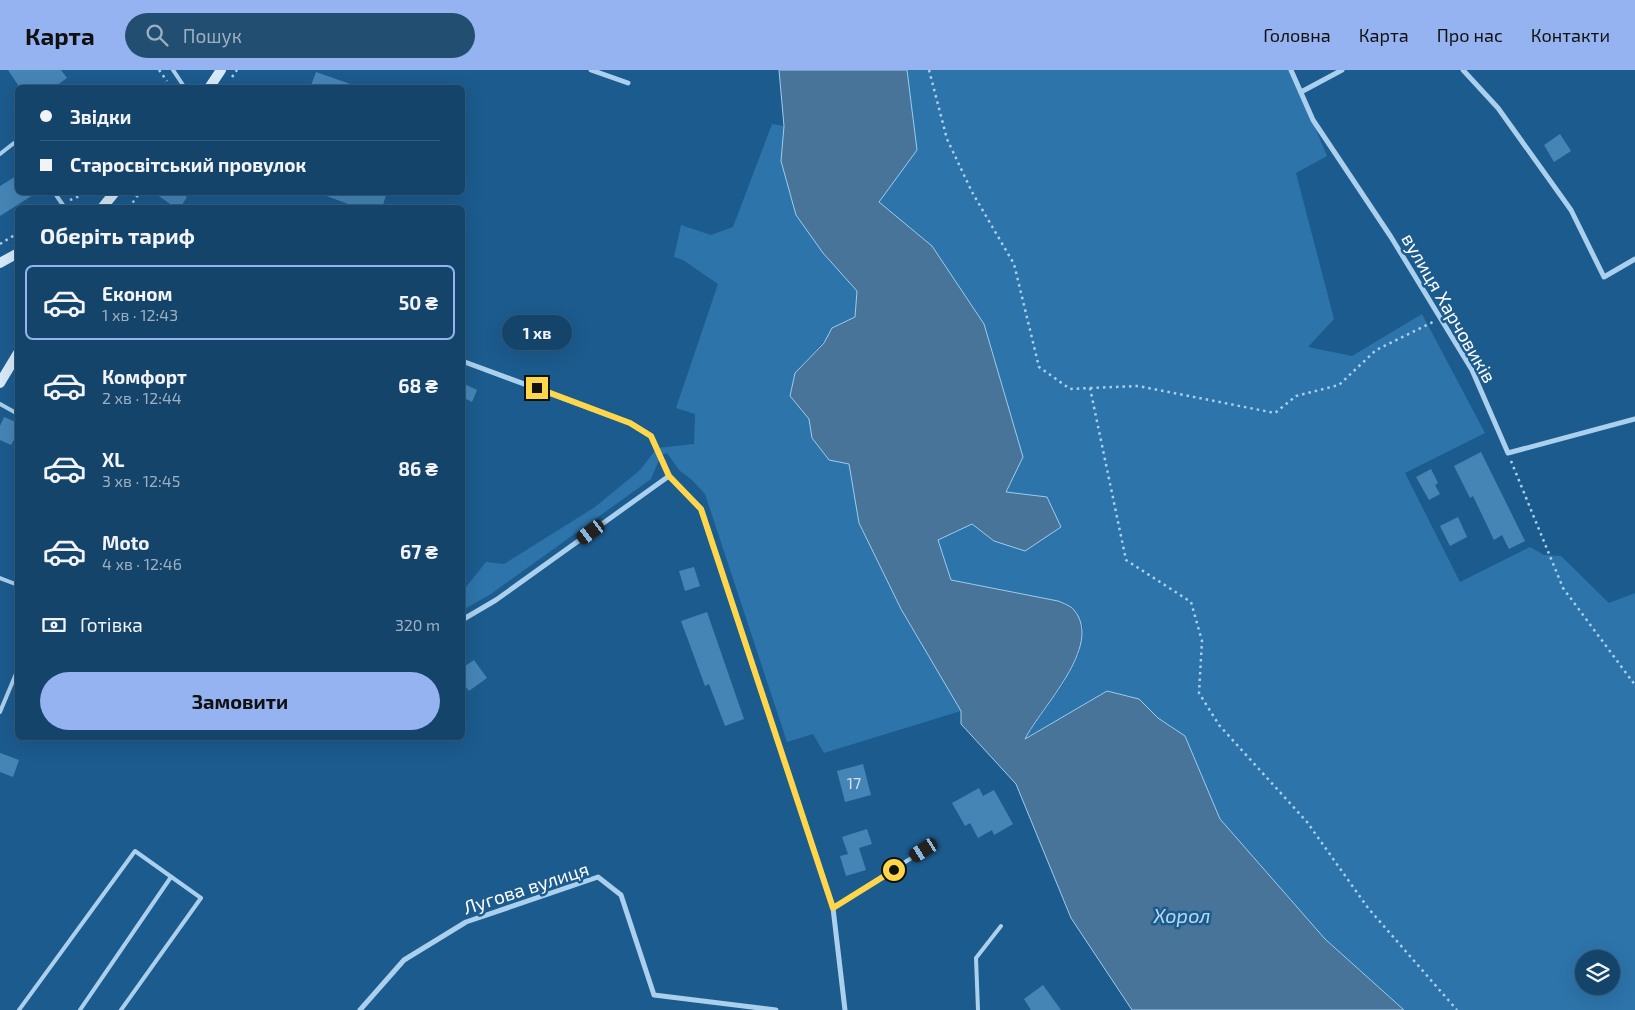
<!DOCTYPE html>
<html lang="uk">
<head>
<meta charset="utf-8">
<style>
	:root { --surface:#15446a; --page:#224e72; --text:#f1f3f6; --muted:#9db0c1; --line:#345c7e; --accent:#95b2f1 }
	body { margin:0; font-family:"Exo 2",sans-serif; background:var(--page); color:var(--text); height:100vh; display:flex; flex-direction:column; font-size:19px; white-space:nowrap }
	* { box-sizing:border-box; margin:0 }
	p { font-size:16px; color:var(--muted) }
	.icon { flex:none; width:28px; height:28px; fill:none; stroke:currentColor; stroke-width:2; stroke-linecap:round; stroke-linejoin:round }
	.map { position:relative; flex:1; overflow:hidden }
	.details { position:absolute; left:15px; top:135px; width:450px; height:535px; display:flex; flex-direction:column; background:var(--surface); border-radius:8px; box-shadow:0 5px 20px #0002,0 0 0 1px var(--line) }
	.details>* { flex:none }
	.banner { position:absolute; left:15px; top:15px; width:450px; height:110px; border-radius:8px; box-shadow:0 5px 20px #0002,0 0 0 1px var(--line); display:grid; align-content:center; height:110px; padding:0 25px; background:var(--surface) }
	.tools { position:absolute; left:1575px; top:880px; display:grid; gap:10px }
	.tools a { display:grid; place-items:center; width:45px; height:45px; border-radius:50%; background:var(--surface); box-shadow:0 5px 20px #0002,0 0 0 1px var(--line); font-size:25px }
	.end { position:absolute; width:22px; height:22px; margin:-11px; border:6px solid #ffd54a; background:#111; box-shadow:0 0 0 2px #111 }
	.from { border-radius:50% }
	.bubble { position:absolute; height:35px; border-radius:18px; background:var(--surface); box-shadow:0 5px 20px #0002,0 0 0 1px var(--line); font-size:16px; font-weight:700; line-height:35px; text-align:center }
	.car { position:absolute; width:15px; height:30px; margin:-15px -8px; border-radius:6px; box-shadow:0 0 4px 1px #0007; background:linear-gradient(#222 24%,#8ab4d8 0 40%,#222 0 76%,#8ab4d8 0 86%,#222 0) }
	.banner b { display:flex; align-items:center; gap:18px; height:48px; font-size:19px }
	.banner b+b { border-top:1px solid var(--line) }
	.banner i { width:12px; height:12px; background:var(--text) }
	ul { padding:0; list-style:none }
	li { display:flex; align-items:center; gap:15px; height:75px; margin:0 10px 8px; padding:0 15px; border:2px solid transparent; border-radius:8px }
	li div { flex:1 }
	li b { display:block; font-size:19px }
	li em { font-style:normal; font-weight:700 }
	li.active { border-color:var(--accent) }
	li>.icon { width:45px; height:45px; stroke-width:1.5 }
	h2 { padding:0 25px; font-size:22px; line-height:60px }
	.pay { display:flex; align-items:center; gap:12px; height:55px; padding:0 25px; font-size:19px }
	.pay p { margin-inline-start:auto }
	.cta { display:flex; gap:10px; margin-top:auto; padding:10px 25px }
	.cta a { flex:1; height:58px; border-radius:30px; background:var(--accent); color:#111; font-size:20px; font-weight:700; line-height:58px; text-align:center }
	header { display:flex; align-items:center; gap:30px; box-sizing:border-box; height:70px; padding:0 25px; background:var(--accent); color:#111 }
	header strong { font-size:24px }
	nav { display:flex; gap:28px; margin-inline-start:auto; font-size:18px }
	.search { width:350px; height:45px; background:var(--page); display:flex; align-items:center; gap:12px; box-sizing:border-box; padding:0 18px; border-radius:28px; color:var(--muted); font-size:19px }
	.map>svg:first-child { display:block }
	.green { fill:#2d74aa; fill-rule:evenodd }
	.water { fill:#477498; stroke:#9dcdef }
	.building { fill:#4585b6 }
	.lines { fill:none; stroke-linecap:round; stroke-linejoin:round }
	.path { stroke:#aad0ed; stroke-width:2.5; stroke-dasharray:2.5 4; stroke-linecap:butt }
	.lane { stroke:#aad0ed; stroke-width:4 }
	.street { stroke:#aad0ed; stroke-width:5 }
	.secondary { stroke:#d7eafa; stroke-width:10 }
	.route { stroke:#ffd54a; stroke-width:6 }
	.labels { text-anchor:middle; stroke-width:5; stroke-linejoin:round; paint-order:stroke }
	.number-label { font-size:16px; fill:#d0e0ed }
	.street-label { font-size:19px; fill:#fff; stroke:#1c5b8e }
	.water-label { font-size:20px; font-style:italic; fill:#b6daf4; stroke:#1c5b8e }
</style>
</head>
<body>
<header>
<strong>Карта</strong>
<div class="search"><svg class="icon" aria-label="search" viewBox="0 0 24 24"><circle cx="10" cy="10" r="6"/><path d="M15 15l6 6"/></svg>Пошук</div>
<nav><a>Головна</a><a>Карта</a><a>Про нас</a><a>Контакти</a></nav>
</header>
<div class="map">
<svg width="1635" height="940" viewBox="0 0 1635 940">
	<rect width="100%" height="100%" fill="#1c5b8e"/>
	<g class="green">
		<path d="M907 0H1291L1327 86 1296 103 1334 249 1308 277 1352 286 1422 244 1485 363 1405 403 1460 512 1530 477 1544 485 1561 486 1609 533 1635 523V940H1404L1325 869 1220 749 1185 666 1158 648 1139 629 1107 621 1024 669 1063 614 1079 584 1083 556 1058 531 951 510 938 470 972 454 994 471 1047 427 1006 422 879 131 917 80ZM1584 889H1611V916H1584Z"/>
		<path d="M772 54 784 56 781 91 796 145 823 183 857 221 855 247 832 258 827 268 795 303 790 326 809 349 812 368 829 390 849 394 859 453 901 539 961 641 824 683 813 664 787 672 705 424 692 410 679 400 667 383 661 385 651 409 491 524 463 540 462 522 486 492 504 494 595 437 640 400 657 378 694 374 695 344 676 338 718 214 683 190 674 187 681 155 711 165 733 157Z"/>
	</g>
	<path class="water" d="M779 0H907L917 80 879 132 932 176 984 254 1023 387 1006 422 1047 427 1061 457 1025 481 994 471 972 454 938 470 951 510 1058 531C1063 533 1071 536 1074 540 1104 576 1041 637 1025 669L1107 621 1139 629 1158 648 1185 666 1220 749 1325 869 1404 940H1132L1071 848 1016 714 961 654V641L901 539 859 453 849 394 829 390 812 368 809 349 790 326 795 303 824 273 832 258 855 247 857 221 823 183 796 145 781 91 784 56Z"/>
	<g class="building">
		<path d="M8 0H61L67 8 53 18H20Z"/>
		<path d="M316 2 356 16V18H310Z"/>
		<path d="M1560 64 1571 81 1554 92 1544 75Z"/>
		<path d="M18 105V122H38L0 146V116Z"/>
		<path d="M153 122H179L187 127 180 138H176Z"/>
		<path d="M321 122H387L382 138H359L321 124Z"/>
		<path d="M462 313 477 320 472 332 462 327Z"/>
		<path d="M4 347 18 353V362L11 375 0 370V356Z"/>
		<path d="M1481 382 1525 471 1509 479 1502 465 1494 470 1473 426 1470 428 1454 396Z"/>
		<path d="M1431 399 1438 413 1435 415 1440 424 1429 430 1416 407Z"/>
		<path d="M1458 447 1467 467 1450 476 1440 456Z"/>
		<path d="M694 497 700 516 685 521 679 501Z"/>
		<path d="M707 542 744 649 725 656 709 614 705 616 681 551Z"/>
		<path d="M474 590 487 608 469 621 462 612V598Z"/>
		<path d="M0 683 19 690 13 707 0 702Z"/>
		<path d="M863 694 871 725 845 732 837 701Z"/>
		<path d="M979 718 983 726 994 720 1013 754 994 765 992 760 978 768 970 753 965 756 952 733Z"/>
		<path d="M867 759 872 774 859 778 866 800 846 806 840 786 848 784 842 767Z"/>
		<path d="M1043 915 1061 940H1031L1024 929Z"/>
	</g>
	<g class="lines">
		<g class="path">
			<path d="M159 0 167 11"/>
			<path d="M929 0 947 69 972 122 1014 194 1039 297 1070 319 1090 318 1126 490 1191 532 1202 571 1199 623 1219 655 1307 752 1368 838 1457 940"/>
			<path d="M232 7 237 0"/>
			<path d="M70 130 89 122"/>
			<path d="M129 138 140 122"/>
			<path d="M0 174 18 163"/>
			<path d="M1090 318 1138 316 1275 343 1296 326 1339 315 1376 280 1433 252"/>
			<path d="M1511 391 1563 518 1635 615"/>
		</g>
		<g class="lane">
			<path d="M173 0 185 18"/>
			<path d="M0 84 14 73 18 77"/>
			<path d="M54 122 65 138"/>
			<path d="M0 334 18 344"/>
			<path d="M0 508 18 515"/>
			<path d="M0 642 18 599"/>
			<path d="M833 838 924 780"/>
			<path d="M19 940 135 781 201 828 121 940"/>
			<path d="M80 940 171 807"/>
			<path d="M978 940 976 888 1001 856"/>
		</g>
		<g class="street">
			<path d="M591 0 628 13"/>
			<path d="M1291 0 1313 50 1391 167 1472 300 1508 383 1635 349"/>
			<path d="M1463 0 1498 38 1571 140 1604 207 1635 189"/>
			<path d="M1301 22 1342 0"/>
			<path d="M462 291 630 353 651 366 669 406 701 439 833 838 845 940"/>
			<path d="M462 550 496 530 669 406"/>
			<path d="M360 940 404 890 466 852 598 807 621 825 654 925 776 940"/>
		</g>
		<g class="secondary">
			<path d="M209 18 221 0"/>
			<path d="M102 138 115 122"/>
			<path d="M0 193 18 183"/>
			<path d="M0 313 18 283"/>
		</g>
	</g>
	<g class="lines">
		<path class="route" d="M537 318 630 353 651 366 669 406 701 439 833 838 894 800"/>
	</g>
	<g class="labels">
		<g class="number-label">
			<text x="854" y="719">17</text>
		</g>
		<g class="street-label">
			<text transform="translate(1449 238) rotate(60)" y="7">вулиця Харчовиків</text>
			<text transform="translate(526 818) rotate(-18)" y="7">Лугова вулиця</text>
		</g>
		<g class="water-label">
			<text x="1182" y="853">Хорол</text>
		</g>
	</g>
</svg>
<div class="tools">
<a><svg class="icon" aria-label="layers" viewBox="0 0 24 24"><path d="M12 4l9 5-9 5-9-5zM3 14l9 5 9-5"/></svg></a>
</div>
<i class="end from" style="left:894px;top:800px"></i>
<i class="end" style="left:537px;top:318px"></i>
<div class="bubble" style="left:502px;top:245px;width:70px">1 хв</div>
<i class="car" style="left:591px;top:462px;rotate:234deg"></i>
<i class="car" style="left:924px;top:780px;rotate:238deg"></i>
<div class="banner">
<b><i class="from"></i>Звідки</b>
<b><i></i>Старосвітський провулок</b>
</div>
<section class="details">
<h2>Оберіть тариф</h2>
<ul>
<li class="active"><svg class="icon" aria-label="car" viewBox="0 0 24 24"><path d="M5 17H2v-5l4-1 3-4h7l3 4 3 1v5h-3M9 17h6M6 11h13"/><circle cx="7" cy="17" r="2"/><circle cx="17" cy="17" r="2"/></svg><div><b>Економ</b><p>1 хв · 12:43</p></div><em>50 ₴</em></li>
<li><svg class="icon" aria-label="car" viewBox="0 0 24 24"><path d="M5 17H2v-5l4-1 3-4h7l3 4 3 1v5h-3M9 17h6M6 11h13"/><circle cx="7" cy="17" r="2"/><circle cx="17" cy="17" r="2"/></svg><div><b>Комфорт</b><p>2 хв · 12:44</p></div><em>68 ₴</em></li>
<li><svg class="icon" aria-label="car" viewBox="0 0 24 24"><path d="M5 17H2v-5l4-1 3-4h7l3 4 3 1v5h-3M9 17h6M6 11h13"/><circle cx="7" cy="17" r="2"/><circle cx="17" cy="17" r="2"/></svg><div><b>XL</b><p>3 хв · 12:45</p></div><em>86 ₴</em></li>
<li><svg class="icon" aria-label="car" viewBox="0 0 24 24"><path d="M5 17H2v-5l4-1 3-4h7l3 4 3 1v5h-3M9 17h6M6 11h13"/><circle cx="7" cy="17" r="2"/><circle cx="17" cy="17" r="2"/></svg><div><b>Moto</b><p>4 хв · 12:46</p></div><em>67 ₴</em></li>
</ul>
<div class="pay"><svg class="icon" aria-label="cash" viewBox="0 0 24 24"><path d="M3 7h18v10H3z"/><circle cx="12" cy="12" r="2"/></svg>Готівка<p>320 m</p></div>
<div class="cta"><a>Замовити</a></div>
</section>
</div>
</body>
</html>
